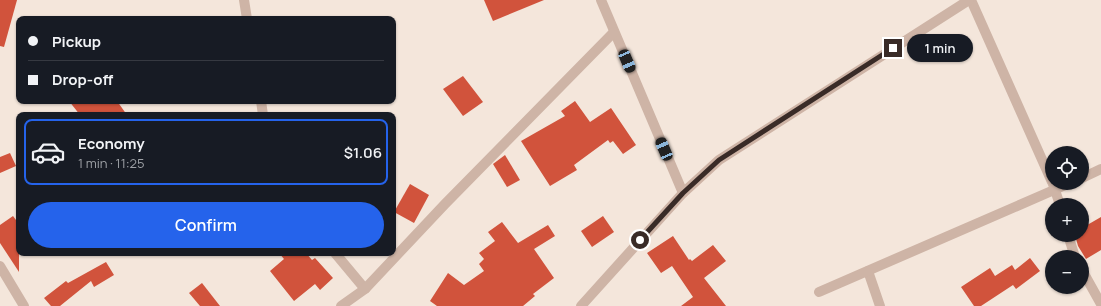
<!DOCTYPE html>
<html lang="en">
<head>
<meta charset="utf-8">
<style>
	:root { --surface:#171b24; --page:#242831; --text:#f1f3f6; --muted:#9ea1a6; --line:#363941; --accent:#2563eb }
	body { margin:0; font-family:Manrope,sans-serif; background:var(--page); color:var(--text); height:100vh; display:flex; flex-direction:column; font-size:15px; white-space:nowrap }
	* { box-sizing:border-box; margin:0 }
	p { font-size:13px; color:var(--muted) }
	.icon { flex:none; width:22px; height:22px; fill:none; stroke:currentColor; stroke-width:2; stroke-linecap:round; stroke-linejoin:round }
	.map { position:relative; flex:1; overflow:hidden }
	.sheet { position:absolute; left:16px; top:112px; width:380px; height:144px; display:flex; flex-direction:column; background:var(--surface); border-radius:8px; box-shadow:0 1px 3px #0004 }
	.sheet>* { flex:none }
	.guide { position:absolute; left:16px; top:16px; width:380px; height:88px; border-radius:8px; box-shadow:0 1px 3px #0004; display:grid; align-content:center; height:88px; padding:0 12px; background:var(--surface) }
	.controls { position:absolute; left:1045px; top:146px; display:grid; gap:8px }
	.controls a { display:grid; place-items:center; width:44px; height:44px; border-radius:50%; background:var(--surface); box-shadow:0 1px 3px #0004; font-size:20px }
	.end { position:absolute; width:18px; height:18px; margin:-9px; border:5px solid #392b27; background:#fff; box-shadow:0 0 0 2px #fff }
	.from { border-radius:50% }
	.bubble { position:absolute; height:28px; border-radius:14px; background:var(--surface); box-shadow:0 1px 3px #0004; font-size:13px; font-weight:600; line-height:28px; text-align:center }
	.car { position:absolute; width:12px; height:24px; margin:-12px -6px; border-radius:5px; box-shadow:0 0 3px 1px #0007; background:linear-gradient(#222 24%,#8ab4d8 0 40%,#222 0 76%,#8ab4d8 0 86%,#222 0) }
	.guide b { display:flex; align-items:center; gap:14px; height:38px; font-size:15px }
	.guide b+b { border-top:1px solid var(--line) }
	.guide i { width:10px; height:10px; background:var(--text) }
	ul { padding:7px 0 0; list-style:none }
	li { display:flex; align-items:center; gap:12px; height:66px; margin:0 8px 6px; padding:0 4px; border:2px solid transparent; border-radius:8px }
	li div { flex:1 }
	li b { display:block; font-size:15px }
	li em { font-style:normal; font-weight:600 }
	li.current { border-color:var(--accent) }
	li>.icon { width:36px; height:36px; stroke-width:1.5 }
	.cta { display:flex; gap:8px; margin-top:auto; padding:8px 12px }
	.cta a { flex:1; height:46px; border-radius:24px; background:var(--accent); color:#fff; font-size:16px; font-weight:600; line-height:46px; text-align:center }
	.map>svg:first-child { display:block }
	.building { fill:#d1533c }
	.lines { fill:none; stroke-linecap:round; stroke-linejoin:round }
	.street { stroke:#ceb4a6; stroke-width:10 }
	.route { stroke:#392b27; stroke-width:5 }
</style>
</head>
<body>
<div class="map">
<svg width="1101" height="306" viewBox="0 0 1101 306">
	<rect width="100%" height="100%" fill="#f4e6db"/>
	<g class="building">
		<path d="M0 0H17L4 47 0 46Z"/>
		<path d="M484 0H544L493 21Z"/>
		<path d="M463 76 483 102 463 116 443 89Z"/>
		<path d="M69 101H117L127 115H80Z"/>
		<path d="M575 101 590 122 611 108 636 145 623 154 613 141 610 143 608 140 574 165 577 170 550 186 521 141 565 116 561 111Z"/>
		<path d="M10 153 16 166 0 173V157Z"/>
		<path d="M505 155 520 180 507 187 493 164Z"/>
		<path d="M410 184 429 195 414 223 394 212Z"/>
		<path d="M13 216 19 224V272L0 243V225Z"/>
		<path d="M603 216 614 232 592 247 581 231Z"/>
		<path d="M1101 217V250L1086 259 1078 246 1075 235H1082V228Z"/>
		<path d="M502 222 518 243 548 225 555 236 534 249 554 278 533 294 535 296 523 306H437L430 301 448 273 464 285 484 271 479 264 484 259 479 253 495 241 488 232Z"/>
		<path d="M673 236 689 260 690 259 692 261 713 245 726 261 704 278 726 306H681L693 297 672 266 661 273 647 253Z"/>
		<path d="M279 253H306L312 260 315 258 333 278 320 290 315 284 294 301 270 271 284 259Z"/>
		<path d="M1030 258 1040 271 1016 289 1013 285 981 306H974L961 287 990 268 995 276 1012 265 1015 270Z"/>
		<path d="M106 262 114 275 94 287 91 281 60 306H51L44 298 66 281 68 283Z"/>
		<path d="M202 283 220 306H200L189 293Z"/>
	</g>
	<g class="lines">
		<g class="street">
			<path d="M244 0 247 19"/>
			<path d="M601 0 683 193"/>
			<path d="M971 0 1052 182"/>
			<path d="M261 101 263 115"/>
			<path d="M1082 178 1101 169"/>
			<path d="M1053 184 1060 205"/>
			<path d="M1068 235 1075 257"/>
			<path d="M335 253 365 289"/>
			<path d="M0 266 24 306"/>
			<path d="M1082 270 1101 304"/>
			<path d="M868 271 880 306"/>
			<path d="M819 292 1070 183"/>
			<path d="M341 306 365 289 445 204 614 32"/>
			<path d="M581 306 683 193 719 160 969 0"/>
		</g>
	</g>
	<g class="lines">
		<path class="route" d="M640 240 683 193 719 160 893 48"/>
	</g>
</svg>
<div class="controls">
<a><svg class="icon" aria-label="locate" viewBox="0 0 24 24"><circle cx="12" cy="12" r="6"/><path d="M12 2v4M12 18v4M2 12h4M18 12h4"/></svg></a>
<a>+</a>
<a>−</a>
</div>
<i class="end from" style="left:640px;top:240px"></i>
<i class="end" style="left:893px;top:48px"></i>
<div class="bubble" style="left:907px;top:34px;width:66px">1 min</div>
<i class="car" style="left:627px;top:61px;rotate:157deg"></i>
<i class="car" style="left:664px;top:149px;rotate:337deg"></i>
<div class="guide">
<b><i class="from"></i>Pickup</b>
<b><i></i>Drop-off</b>
</div>
<section class="sheet">
<ul>
<li class="current"><svg class="icon" aria-label="car" viewBox="0 0 24 24"><path d="M5 17H2v-5l4-1 3-4h7l3 4 3 1v5h-3M9 17h6M6 11h13"/><circle cx="7" cy="17" r="2"/><circle cx="17" cy="17" r="2"/></svg><div><b>Economy</b><p>1 min · 11:25</p></div><em>$1.06</em></li>
</ul>
<div class="cta"><a>Confirm</a></div>
</section>
</div>
</body>
</html>
